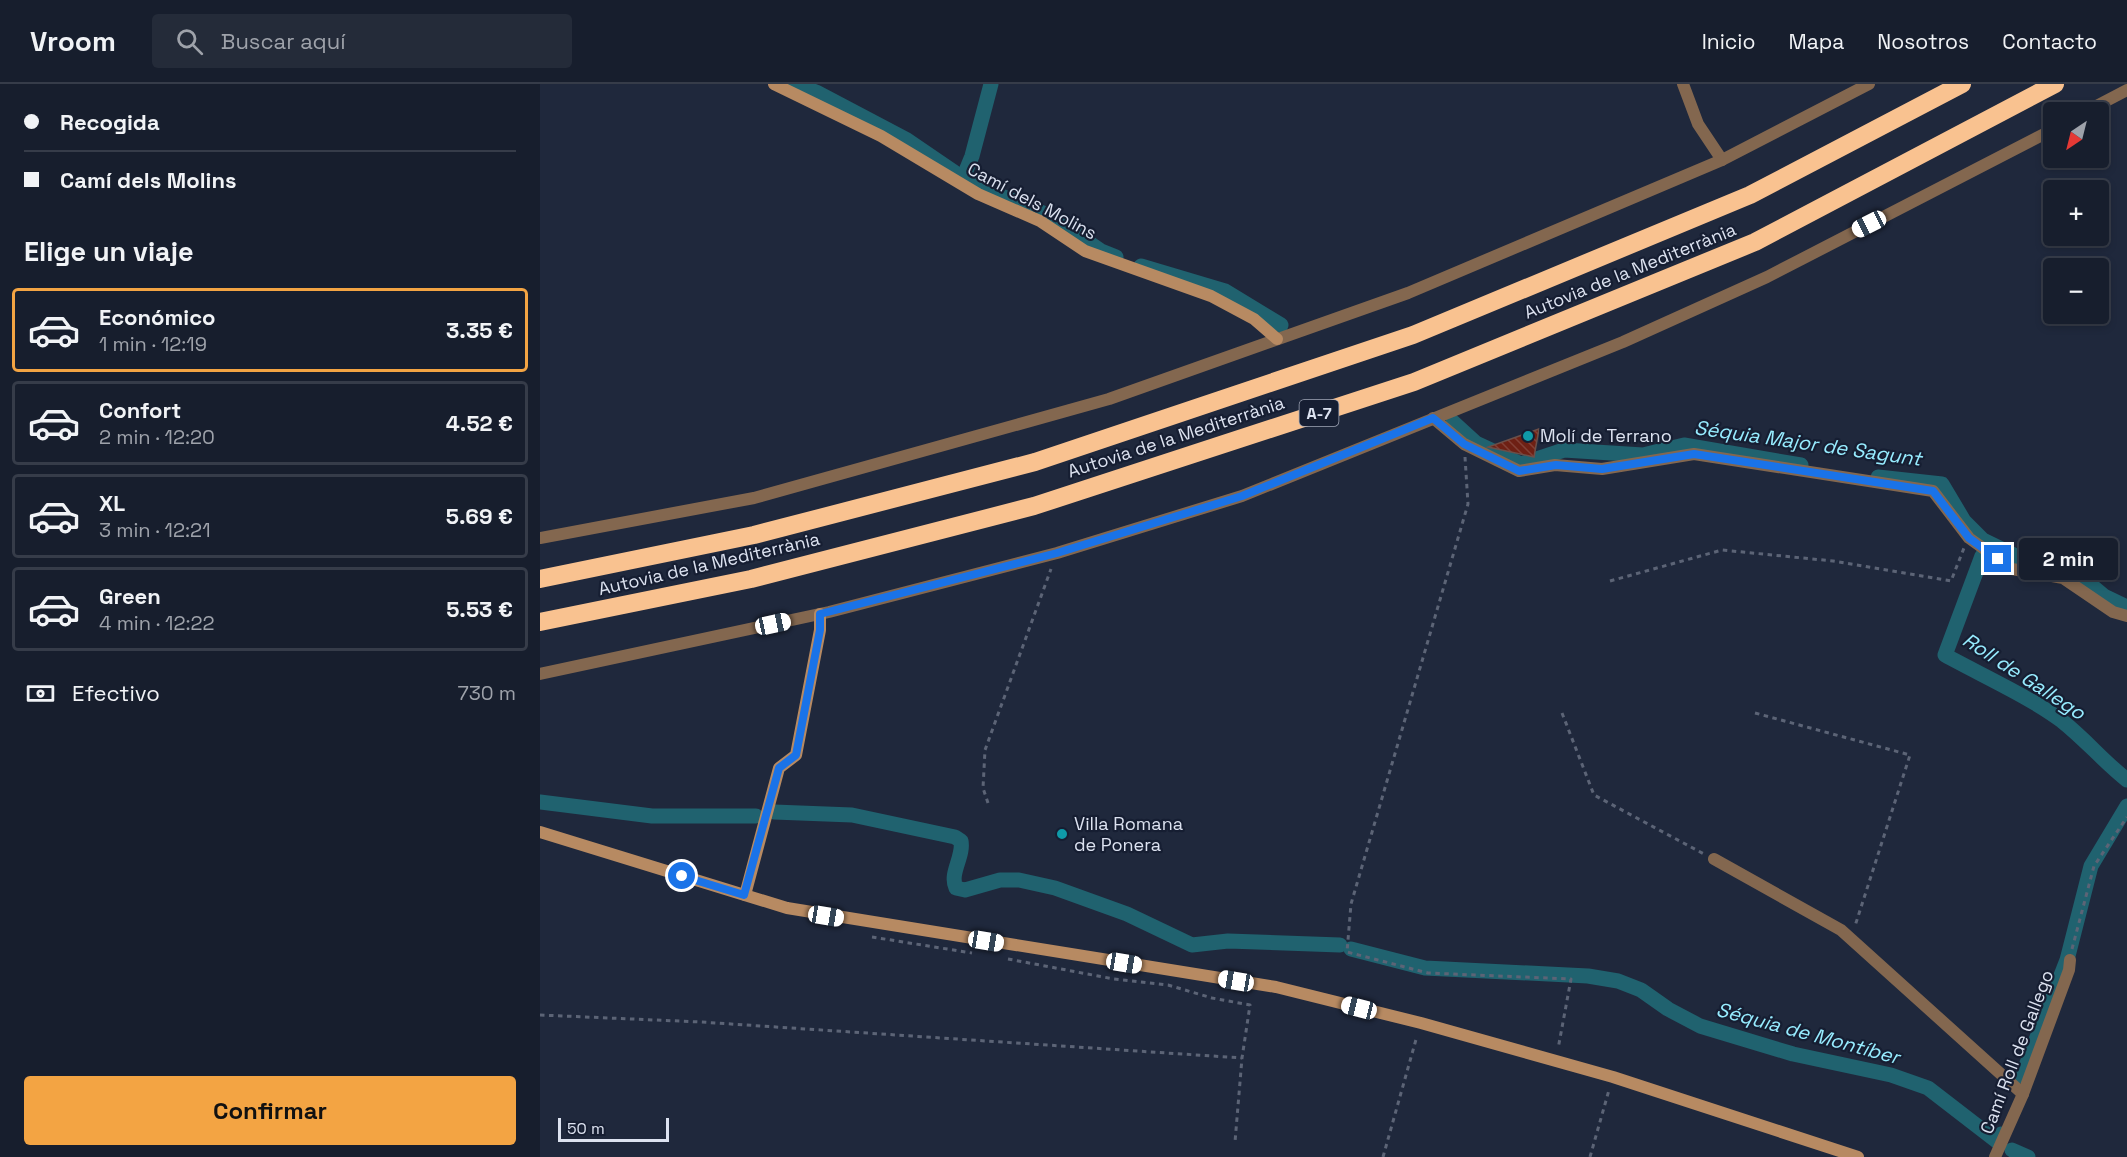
<!DOCTYPE html>
<html lang="es">
<head>
<meta charset="utf-8">
<style>
	:root { --surface:#171e2d; --page:#242b39; --text:#f1f3f6; --muted:#9ea2aa; --line:#363c49; --accent:#f3a443 }
	body { margin:0; font-family:"Space Grotesk",sans-serif; background:var(--page); color:var(--text); height:100vh; display:flex; flex-direction:column; font-size:22px; white-space:nowrap }
	* { box-sizing:border-box; margin:0 }
	p { font-size:20px; color:var(--muted) }
	.icon { flex:none; width:33px; height:33px; fill:none; stroke:currentColor; stroke-width:2; stroke-linecap:round; stroke-linejoin:round }
	.map { position:relative; flex:1; overflow:hidden }
	.sheet { display:flex; flex-direction:column; background:var(--surface); width:540px }
	.sheet>* { flex:none }
	.top-card { display:grid; align-content:center; height:132px; padding:0 24px; background:var(--surface) }
	.needle { width:39px; rotate:215deg }
	.buttons { position:absolute; left:1503px; top:18px; display:grid; gap:12px }
	.buttons a { display:grid; place-items:center; width:66px; height:66px; border-radius:6px; background:var(--surface); box-shadow:0 3px 9px #0003,0 0 0 2px var(--line); font-size:30px }
	.scale { position:absolute; left:18px; bottom:15px; width:111px; box-sizing:border-box; padding-left:6px; border:3px solid #dce2f0; border-top:0; font-size:16px; line-height:21px; white-space:nowrap; color:#dce2f0; -webkit-text-stroke:4px #161e32; paint-order:stroke }
	.end { position:absolute; width:27px; height:27px; margin:-14px; border:8px solid #1a73e8; background:#fff; box-shadow:0 0 0 3px #fff }
	.from { border-radius:50% }
	.bubble { position:absolute; height:42px; border-radius:6px; background:var(--surface); box-shadow:0 3px 9px #0003,0 0 0 2px var(--line); font-size:20px; font-weight:700; line-height:42px; text-align:center }
	.car { position:absolute; width:18px; height:36px; margin:-18px -9px; border-radius:8px; box-shadow:0 0 4px 2px #0007; background:linear-gradient(#fff 24%,#345 0 40%,#fff 0 76%,#345 0 86%,#fff 0) }
	.top-card b { display:flex; align-items:center; gap:21px; height:57px; font-size:22px }
	.top-card b+b { border-top:2px solid var(--line) }
	.top-card i { width:15px; height:15px; background:var(--text) }
	ul { padding:0; list-style:none }
	li { display:flex; align-items:center; gap:18px; height:84px; margin:0 12px 9px; padding:0 12px; border:3px solid var(--line); border-radius:6px }
	li div { flex:1 }
	li b { display:block; font-size:22px }
	li em { font-style:normal; font-weight:700 }
	li.on { border-color:var(--accent) }
	li>.icon { width:54px; height:54px; stroke-width:1.5 }
	h2 { padding:0 24px; font-size:27px; line-height:72px }
	.pay { display:flex; align-items:center; gap:15px; height:66px; padding:0 24px; font-size:22px }
	.pay p { margin-inline-start:auto }
	.cta { display:flex; gap:12px; margin-top:auto; padding:12px 24px }
	.cta a { flex:1; height:69px; border-radius:6px; background:var(--accent); color:#111; font-size:24px; font-weight:700; line-height:69px; text-align:center }
	header { display:flex; align-items:center; gap:36px; box-sizing:border-box; height:84px; padding:0 30px; background:var(--surface); border-bottom:2px solid var(--line) }
	header strong { font-size:28px }
	nav { display:flex; gap:33px; margin-inline-start:auto; font-size:21px }
	.search { width:420px; height:54px; background:var(--page); display:flex; align-items:center; gap:15px; box-sizing:border-box; padding:0 21px; border-radius:6px; color:var(--muted); font-size:22px }
	main { display:flex; flex:1; min-height:0 }
	.map>svg:first-child { display:block }
	.lines { fill:none; stroke-linecap:round; stroke-linejoin:round }
	.stream { stroke:#588896; stroke-width:4.5 }
	.canal { stroke:#20626f; stroke-width:15 }
	.building { fill:url(#building-back-hatch); stroke:#6b4f49; stroke-width:1.5 }
	.path { stroke:#5c6476; stroke-width:3; stroke-dasharray:4.5 4.5; stroke-linecap:butt }
	.street { stroke:#83674f; stroke-width:12 }
	.secondary { stroke:#b78a62; stroke-width:12 }
	.highway { stroke:#f9c290; stroke-width:18 }
	.route { stroke:#1a73e8; stroke-width:8 }
	.culture-dot { fill:#0f9aa8; stroke:#161e32; stroke-width:2 }
	.labels { text-anchor:middle; stroke-width:4.5; stroke-linejoin:round; paint-order:stroke }
	.shield { fill:#161e32; stroke:#a1a7b7; stroke-width:1.5 }
	.shield-label { font-size:16px; font-weight:bold; fill:#dce2f0 }
	.street-label { font-size:18px; fill:#dce2f0; stroke:#161e32 }
	.poi-label { font-size:18px; fill:#dce2f0; stroke:#161e32; text-anchor:start }
	.water-label { font-size:20px; font-style:italic; fill:#97ecff; stroke:#161e32 }
</style>
</head>
<body>
<header>
<strong>Vroom</strong>
<div class="search"><svg class="icon" aria-label="search" viewBox="0 0 24 24"><circle cx="10" cy="10" r="6"/><path d="M15 15l6 6"/></svg>Buscar aquí</div>
<nav><a>Inicio</a><a>Mapa</a><a>Nosotros</a><a>Contacto</a></nav>
</header>
<main>
<section class="sheet">
<div class="top-card">
<b><i class="from"></i>Recogida</b>
<b><i></i>Camí dels Molins</b>
</div>
<h2>Elige un viaje</h2>
<ul>
<li class="on"><svg class="icon" aria-label="car" viewBox="0 0 24 24"><path d="M5 17H2v-5l4-1 3-4h7l3 4 3 1v5h-3M9 17h6M6 11h13"/><circle cx="7" cy="17" r="2"/><circle cx="17" cy="17" r="2"/></svg><div><b>Económico</b><p>1 min · 12:19</p></div><em>3.35 €</em></li>
<li><svg class="icon" aria-label="car" viewBox="0 0 24 24"><path d="M5 17H2v-5l4-1 3-4h7l3 4 3 1v5h-3M9 17h6M6 11h13"/><circle cx="7" cy="17" r="2"/><circle cx="17" cy="17" r="2"/></svg><div><b>Confort</b><p>2 min · 12:20</p></div><em>4.52 €</em></li>
<li><svg class="icon" aria-label="car" viewBox="0 0 24 24"><path d="M5 17H2v-5l4-1 3-4h7l3 4 3 1v5h-3M9 17h6M6 11h13"/><circle cx="7" cy="17" r="2"/><circle cx="17" cy="17" r="2"/></svg><div><b>XL</b><p>3 min · 12:21</p></div><em>5.69 €</em></li>
<li><svg class="icon" aria-label="car" viewBox="0 0 24 24"><path d="M5 17H2v-5l4-1 3-4h7l3 4 3 1v5h-3M9 17h6M6 11h13"/><circle cx="7" cy="17" r="2"/><circle cx="17" cy="17" r="2"/></svg><div><b>Green</b><p>4 min · 12:22</p></div><em>5.53 €</em></li>
</ul>
<div class="pay"><svg class="icon" aria-label="cash" viewBox="0 0 24 24"><path d="M3 7h18v10H3z"/><circle cx="12" cy="12" r="2"/></svg>Efectivo<p>730 m</p></div>
<div class="cta"><a>Confirmar</a></div>
</section>
<div class="map">
<svg width="1587" height="1073" viewBox="0 0 1587 1073">
	<defs>
		<pattern id="building-back-hatch" width="6" height="6" patternUnits="userSpaceOnUse" patternTransform="scale(1.5)"><rect width="6" height="6" fill="#6e2014"/><path d="M-1 5l2 2M0 0l6 6M5-1l2 2" fill="none" stroke="#824036"/></pattern>
	</defs>
	<rect width="100%" height="100%" fill="#1f283c"/>
	<g class="lines">
		<path class="stream" d="M1449 461 1450 460"/>
		<g class="canal">
			<path d="M254 0 276 8 367 56 430 99 510 132 561 167 576 173"/>
			<path d="M423 94 432 72 451 0"/>
			<path d="M601 182 685 207 741 241"/>
			<path d="M913 338 936 359 981 380 1024 366 1103 371 1144 361 1261 381"/>
			<path d="M1338 393 1402 400 1424 437 1443 456 1480 474 1532 485 1564 512 1587 523"/>
			<path d="M1442 472 1405 571C1441 591 1490 613 1522 637 1546 656 1563 677 1587 696"/>
			<path d="M0 718 112 732H216"/>
			<path d="M234 728 312 731 415 753 421 757C424 773 409 789 416 804L425 806 460 796H479L515 804 587 830 652 861 688 857 800 861"/>
			<path d="M811 865 885 884 1048 892 1078 897 1101 906 1128 925 1160 942 1253 970 1351 991 1388 1004 1458 1058 1461 1050"/>
			<path d="M1482 992 1527 876 1551 782 1587 722"/>
			<path d="M1472 1066 1488 1073"/>
		</g>
	</g>
	<path class="building" d="M999 345 994 373 948 363Z"/>
	<g class="lines">
		<g class="path">
			<path d="M925 373 928 420 811 820 807 868 888 889 1031 895 1018 965"/>
			<path d="M1070 497 1182 466 1293 477 1411 497 1424 464"/>
			<path d="M1022 629 1054 711 1164 770"/>
			<path d="M1215 629 1370 671 1315 842"/>
			<path d="M448 719 443 704 445 666 511 485"/>
			<path d="M332 853 432 869"/>
			<path d="M1532 865 1554 782 1587 733"/>
			<path d="M468 875 574 895 628 901 672 914 710 921 702 974 695 1058"/>
			<path d="M0 931 161 938 702 974"/>
			<path d="M843 1073 877 952"/>
			<path d="M1050 1073 1069 1006"/>
		</g>
		<g class="street">
			<path d="M1143 0 1158 40 1182 76"/>
			<path d="M1545 28 1587 6"/>
			<path d="M893 334 924 360 979 387 1015 381 1062 385 1154 370 1393 407 1429 454 1472 485 1523 494 1573 528 1587 532"/>
			<path d="M0 454 214 414 569 315 868 209 1182 76 1329 0"/>
			<path d="M0 590 289 528 517 469 702 412 1083 258 1227 193 1514 45"/>
			<path d="M1174 775 1301 846 1483 1010"/>
			<path d="M1455 1073 1483 1010 1529 886 1530 876"/>
		</g>
		<g class="secondary">
			<path d="M234 0 341 52 438 110 500 137 545 167 671 212 714 235 737 255"/>
			<path d="M0 748 247 824 736 903 881 939 1073 993 1318 1073"/>
			<path d="M205 811 239 684 256 671 280 546V530"/>
		</g>
		<g class="highway">
			<path d="M0 495 214 451 495 378 873 251 1210 111 1422 0"/>
			<path d="M0 538 211 495 494 422 874 298 1215 158 1515 0"/>
		</g>
	</g>
	<g class="lines">
		<path class="route" d="M142 792 204 811 239 684 256 671 280 546V530L517 469 702 412 893 334 924 360 979 387 1016 381 1062 385 1154 370 1393 407 1429 454 1458 475"/>
	</g>
	<g class="culture-dot">
		<circle cx="988" cy="352" r="6"/>
		<circle cx="522" cy="750" r="6"/>
	</g>
	<g class="labels">
		<rect class="shield" x="759.5" y="316" width="39" height="26" rx="4.5"/>
		<g class="shield-label">
			<text x="779" y="335">A-7</text>
		</g>
		<g class="street-label">
			<text transform="translate(492 117) rotate(28)" y="6">Camí dels Molins</text>
			<text transform="translate(1090 187) rotate(-22)" y="6">Autovia de la Mediterrània</text>
			<text transform="translate(636 353) rotate(-18)" y="6">Autovia de la Mediterrània</text>
			<text transform="translate(169 480) rotate(-13)" y="6">Autovia de la Mediterrània</text>
			<text transform="translate(1477 968) rotate(-69)" y="6">Camí Roll de Gallego</text>
		</g>
		<g class="poi-label">
			<text x="1000" y="358">Molí de Terrano</text>
			<text x="534" y="746">Villa Romana<tspan x="534" dy="21">de Ponera</tspan></text>
		</g>
		<g class="water-label">
			<text transform="translate(1268 359) rotate(8)" y="7">Séquia Major de Sagunt</text>
			<text transform="translate(1484 592) rotate(33)" y="7">Roll de Gallego</text>
			<text transform="translate(1268 949) rotate(15)" y="7">Séquia de Montíber</text>
		</g>
	</g>
</svg>
<div class="buttons">
<a><svg class="needle" viewBox="-14 -14 28 28"><path d="M0-13l5 13h-10z" fill="#e53935"/><path d="M0 13l5-13h-10z" fill="#9ea2aa"/></svg></a>
<a>+</a>
<a>−</a>
</div>
<div class="scale">50 m</div>
<i class="end from" style="left:142px;top:792px"></i>
<i class="end" style="left:1458px;top:475px"></i>
<div class="bubble" style="left:1479px;top:454px;width:99px">2 min</div>
<i class="car" style="left:1329px;top:140px;rotate:243deg"></i>
<i class="car" style="left:233px;top:540px;rotate:78deg"></i>
<i class="car" style="left:286px;top:832px;rotate:99deg"></i>
<i class="car" style="left:446px;top:857px;rotate:99deg"></i>
<i class="car" style="left:584px;top:879px;rotate:99deg"></i>
<i class="car" style="left:696px;top:897px;rotate:280deg"></i>
<i class="car" style="left:819px;top:924px;rotate:284deg"></i>
</div>
</main>
</body>
</html>
